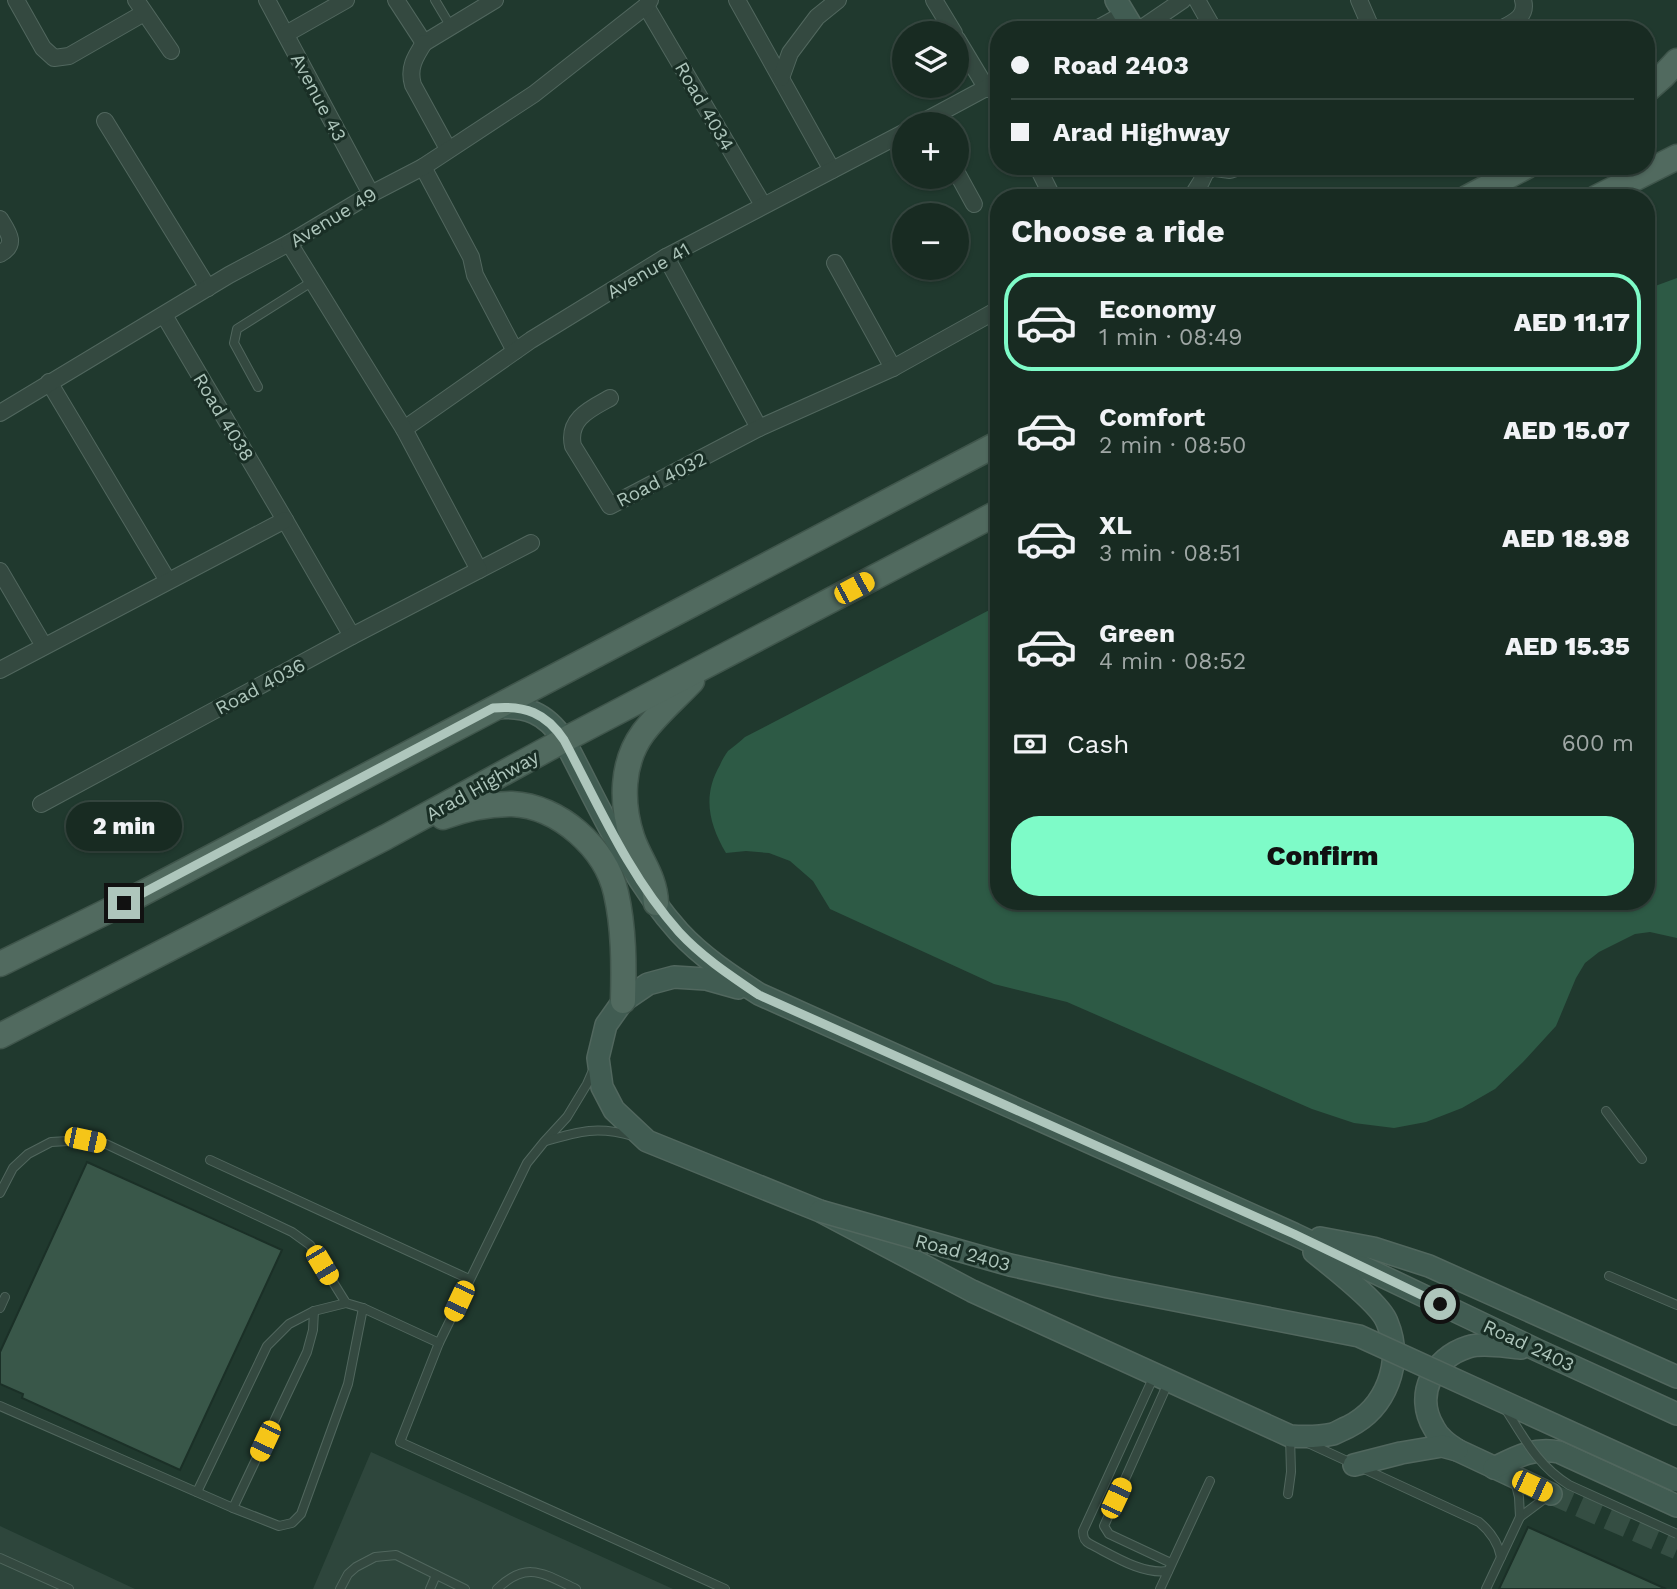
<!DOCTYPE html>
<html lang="en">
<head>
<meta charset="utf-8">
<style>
	:root { --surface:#182b22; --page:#25372f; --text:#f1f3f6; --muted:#9fa7a5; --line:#364740; --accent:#7efbc8 }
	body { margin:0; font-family:"Work Sans",sans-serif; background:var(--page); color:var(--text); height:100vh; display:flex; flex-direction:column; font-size:26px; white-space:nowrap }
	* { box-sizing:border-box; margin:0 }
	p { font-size:23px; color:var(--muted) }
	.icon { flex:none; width:38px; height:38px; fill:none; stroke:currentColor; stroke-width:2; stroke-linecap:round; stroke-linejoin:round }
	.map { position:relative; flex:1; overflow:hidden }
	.sheet { position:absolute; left:990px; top:189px; width:665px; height:721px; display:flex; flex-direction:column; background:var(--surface); border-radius:28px; box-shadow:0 2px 5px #0004,0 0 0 2px var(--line) }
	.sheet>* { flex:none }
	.guide { position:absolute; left:990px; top:21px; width:665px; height:154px; border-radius:28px; box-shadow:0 2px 5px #0004,0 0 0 2px var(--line); display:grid; align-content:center; height:154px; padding:0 21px; background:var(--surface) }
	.fabs { position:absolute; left:892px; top:21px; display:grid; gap:14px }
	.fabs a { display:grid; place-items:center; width:77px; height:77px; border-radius:50%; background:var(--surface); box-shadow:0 2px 5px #0004,0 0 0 2px var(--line); font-size:35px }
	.end { position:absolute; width:32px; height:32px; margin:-16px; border:9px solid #aec6bc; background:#111; box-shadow:0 0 0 4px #111 }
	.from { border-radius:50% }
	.bubble { position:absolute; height:49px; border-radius:24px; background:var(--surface); box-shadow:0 2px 5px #0004,0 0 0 2px var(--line); font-size:23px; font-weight:800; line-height:49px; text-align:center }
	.car { position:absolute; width:21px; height:42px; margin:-21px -10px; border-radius:9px; box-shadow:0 0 5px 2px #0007; background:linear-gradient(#f5c518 24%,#345 0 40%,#f5c518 0 76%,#345 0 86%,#f5c518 0) }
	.guide b { display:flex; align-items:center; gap:24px; height:66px; font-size:26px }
	.guide b+b { border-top:2px solid var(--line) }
	.guide i { width:18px; height:18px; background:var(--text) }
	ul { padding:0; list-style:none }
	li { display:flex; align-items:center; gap:21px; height:98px; margin:0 14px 10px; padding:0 7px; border:4px solid transparent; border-radius:28px }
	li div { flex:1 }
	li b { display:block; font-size:26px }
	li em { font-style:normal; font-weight:800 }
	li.selected { border-color:var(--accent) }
	li>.icon { width:63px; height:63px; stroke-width:1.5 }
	h2 { padding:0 21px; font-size:32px; line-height:84px }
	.pay { display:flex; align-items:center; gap:18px; height:77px; padding:0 21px; font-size:26px }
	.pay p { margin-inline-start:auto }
	.primary-button { display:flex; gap:14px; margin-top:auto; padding:14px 21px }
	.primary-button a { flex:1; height:80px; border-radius:28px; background:var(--accent); color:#111; font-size:28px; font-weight:800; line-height:80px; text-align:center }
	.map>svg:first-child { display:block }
	.airport { fill:#2e463c }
	.water { fill:#2d5a45 }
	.building { fill:#395749; stroke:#1b3027; stroke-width:2 }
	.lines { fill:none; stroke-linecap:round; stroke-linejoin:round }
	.secondary-tunnel { stroke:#354e43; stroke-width:21; stroke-dasharray:21 10; stroke-linecap:butt }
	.lane-casing { stroke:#51675e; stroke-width:10 }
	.street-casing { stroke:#51675e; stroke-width:18 }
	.secondary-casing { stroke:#51675e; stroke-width:24 }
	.primary-casing { stroke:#40564c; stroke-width:27 }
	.lane { stroke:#344940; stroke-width:8 }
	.street { stroke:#344940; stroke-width:16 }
	.secondary { stroke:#415c52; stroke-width:21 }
	.primary { stroke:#516a5f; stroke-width:24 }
	.lane-bridge-casing { stroke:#51675e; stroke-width:10; stroke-linecap:butt }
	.secondary-bridge-casing { stroke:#51675e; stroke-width:24; stroke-linecap:butt }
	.lane-bridge { stroke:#344940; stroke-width:8 }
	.secondary-bridge { stroke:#415c52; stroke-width:21 }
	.route { stroke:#aec6bc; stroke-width:9 }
	.labels { text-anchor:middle; stroke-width:6; stroke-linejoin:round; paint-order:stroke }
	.street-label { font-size:19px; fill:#aec6bc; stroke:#192e25 }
</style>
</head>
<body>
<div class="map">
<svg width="1677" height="1589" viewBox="0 0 1677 1589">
	<rect width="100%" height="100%" fill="#20392e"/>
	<g class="airport">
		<path d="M371 1452 673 1589H313Z"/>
		<path d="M0 1526 135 1589H0Z"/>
	</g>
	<path class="water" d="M1677 278V938L1650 932 1635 934 1599 952 1585 963 1576 978 1556 1026 1523 1062 1495 1089 1462 1108 1426 1122 1394 1128 1354 1123 1312 1109 1067 1002 994 984 830 909 813 881 790 861 769 853 746 851 726 853C709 824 702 796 720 765 722 760 725 755 728 751 734 746 740 742 745 737L999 605V901H1647V289Z"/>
	<g class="building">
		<path d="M87 1162 282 1250 180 1470 22 1398 23 1394 0 1384V1352Z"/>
		<path d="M1528 1527 1666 1589H1499Z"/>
	</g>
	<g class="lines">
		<path class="secondary-tunnel" d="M1551 1494 1677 1549"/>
		<g class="lane-casing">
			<g id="lane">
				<path d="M435 0 451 27"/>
				<path d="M258 387 234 343 237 329 313 281"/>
				<path d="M594 1068 587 1084 567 1117 544 1142 527 1163 439 1343 400 1442 725 1589"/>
				<path d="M1606 1111 1642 1159"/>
				<path d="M546 1141C580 1131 598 1126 633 1136"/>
				<path d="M210 1160 469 1279"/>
				<path d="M0 1193 13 1168 28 1154 51 1142 85 1140 106 1144 292 1232 310 1245 346 1303 363 1308 439 1343"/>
				<path d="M1609 1276 1677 1305"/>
				<path d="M0 1308 5 1297"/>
				<path d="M1154 1376 1083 1531C1083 1537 1084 1541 1090 1544 1112 1555 1142 1575 1168 1571"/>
				<path d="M1168 1383 1104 1526 1109 1534 1171 1563"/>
				<path d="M0 1406 233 1508 279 1526 292 1523 301 1514 348 1384 363 1308"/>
				<path d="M1308 1443 1479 1522C1491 1532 1498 1542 1501 1557"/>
				<path d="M197 1492 267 1346 289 1324 314 1311 346 1303"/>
				<path d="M1288 1494 1291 1472 1290 1437"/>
				<path d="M233 1508 307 1352 313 1330 314 1311"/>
				<path d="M1520 1517 1548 1496"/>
				<path d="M0 1558 69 1589"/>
				<path d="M340 1589 348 1574 356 1567 375 1557 396 1555 465 1589"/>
				<path d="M430 1589 436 1575"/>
				<path d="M497 1589C527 1560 544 1574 576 1589"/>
				<path d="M1160 1589 1210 1481"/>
				<path d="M1486 1589 1520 1517 1519 1497 1515 1481"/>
			</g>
		</g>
		<g class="street-casing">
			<g id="street">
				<path d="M16 0 43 48 54 58 69 56 144 13"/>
				<path d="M136 0 171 51"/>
				<path d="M267 0 371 194"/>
				<path d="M396 0 424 43 495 0"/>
				<path d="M737 0 832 170"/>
				<path d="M934 0 954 33"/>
				<path d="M1197 0 1214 30"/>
				<path d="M1359 0 1372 30"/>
				<path d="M646 6 763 205"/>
				<path d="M1095 30 1124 14"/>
				<path d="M1139 30 1183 0"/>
				<path d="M1499 30C1512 23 1528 17 1523 0"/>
				<path d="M286 34 346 0"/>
				<path d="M957 39 987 89"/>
				<path d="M424 43C415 57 408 68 413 85L448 149"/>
				<path d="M781 78 790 53 817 17 838 0"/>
				<path d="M105 121 208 288"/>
				<path d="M919 124 999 81"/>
				<path d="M1037 166 1053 198"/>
				<path d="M423 167 471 257 475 275 515 351"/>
				<path d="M957 173 974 204"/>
				<path d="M1191 198 1201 182 1208 167 1230 170 1242 166"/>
				<path d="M0 219C8 232 18 244 0 254"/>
				<path d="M666 257 759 428"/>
				<path d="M835 263 893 368"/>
				<path d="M164 315 285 520 352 636"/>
				<path d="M49 382 168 581"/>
				<path d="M610 398C590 409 567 419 573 446L610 506 759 428 893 368 999 309"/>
				<path d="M0 413 229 275 289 243 371 194 423 167 534 94 646 6 650 0"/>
				<path d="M404 429 531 340 666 257 905 132"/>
				<path d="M479 570 531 543"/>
				<path d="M0 571 44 646"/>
				<path d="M0 670 285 520"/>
				<path d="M41 804 352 636 479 570 404 429 289 243"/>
			</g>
		</g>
		<g class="secondary-casing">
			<g id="secondary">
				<path d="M1116 0 1134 30"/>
				<path d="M1207 166 1208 167"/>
				<path d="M493 708C526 705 546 713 564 740 599 806 629 876 679 932 702 957 731 976 759 994L1294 1234 1537 1350 1677 1414"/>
				<path d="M738 988 706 979 674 977 648 984 623 1001 606 1025 598 1058 602 1087 614 1110 647 1141 820 1211 972 1291 1290 1436C1304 1437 1319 1437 1333 1434 1338 1432 1343 1429 1348 1427 1386 1408 1404 1363 1387 1322 1380 1303 1332 1267 1314 1252"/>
				<path d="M1320 1238 1373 1248 1429 1266 1677 1377"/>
				<path d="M1521 1348C1505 1347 1484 1342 1468 1347 1433 1358 1414 1395 1434 1428 1439 1438 1448 1444 1457 1450L1551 1494"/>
				<path d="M1354 1465 1401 1453 1442 1446 1457 1450"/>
				<path d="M1494 1468C1516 1457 1534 1447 1559 1452L1677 1506"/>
			</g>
		</g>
		<g class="primary-casing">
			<g id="primary">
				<path d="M1647 90 1663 76 1677 61"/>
				<path d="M1467 198 1527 166"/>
				<path d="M1596 198 1677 157"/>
				<path d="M443 817C464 809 490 804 512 804 559 806 606 848 616 893 624 928 624 965 623 1001"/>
				<path d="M656 903C655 876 640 861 632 837 621 803 621 763 643 733 657 714 676 698 692 681"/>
				<path d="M0 964 124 903 999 443"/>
				<path d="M0 1036 386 837 564 740 999 512"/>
			</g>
		</g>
		<use href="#lane" class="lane"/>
		<use href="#street" class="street"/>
		<use href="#secondary" class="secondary"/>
		<use href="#primary" class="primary"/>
		<g class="lane-bridge-casing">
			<path id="lane-bridge" d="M1505 1408C1524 1438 1538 1466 1569 1485L1677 1534"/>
		</g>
		<g class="secondary-bridge-casing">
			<path id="secondary-bridge" d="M820 1211 1010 1265 1108 1287 1359 1336 1677 1481"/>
		</g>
		<use href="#lane-bridge" class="lane-bridge"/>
		<use href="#secondary-bridge" class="secondary-bridge"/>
	</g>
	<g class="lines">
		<path class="route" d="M124 903 493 708C525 705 546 713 564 740 599 806 629 876 679 932 702 957 731 976 759 995L1294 1234 1440 1304"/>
	</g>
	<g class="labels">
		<g class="street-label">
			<text transform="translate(319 97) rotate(62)" y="7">Avenue 43</text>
			<text transform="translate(705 106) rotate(60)" y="7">Road 4034</text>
			<text transform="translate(333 217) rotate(-31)" y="7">Avenue 49</text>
			<text transform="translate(648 270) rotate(-30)" y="7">Avenue 41</text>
			<text transform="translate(224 417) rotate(59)" y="7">Road 4038</text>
			<text transform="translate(661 479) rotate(-27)" y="7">Road 4032</text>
			<text transform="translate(260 686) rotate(-28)" y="7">Road 4036</text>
			<text transform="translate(482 785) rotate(-29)" y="7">Arad Highway</text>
			<text transform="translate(963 1252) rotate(15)" y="7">Road 2403</text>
			<text transform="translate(1529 1345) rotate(25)" y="7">Road 2403</text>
		</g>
	</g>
</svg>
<div class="fabs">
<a><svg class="icon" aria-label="layers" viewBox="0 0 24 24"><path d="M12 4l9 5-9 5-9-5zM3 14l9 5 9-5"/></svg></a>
<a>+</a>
<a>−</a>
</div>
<i class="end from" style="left:1440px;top:1304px"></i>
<i class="end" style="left:124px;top:903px"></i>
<div class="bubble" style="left:66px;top:802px;width:116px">2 min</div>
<i class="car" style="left:854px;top:588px;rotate:62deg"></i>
<i class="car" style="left:85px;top:1140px;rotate:102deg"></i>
<i class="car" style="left:322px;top:1265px;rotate:149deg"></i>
<i class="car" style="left:459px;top:1301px;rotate:205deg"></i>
<i class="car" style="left:265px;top:1441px;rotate:205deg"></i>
<i class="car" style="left:1532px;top:1486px;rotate:115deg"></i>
<i class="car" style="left:1116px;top:1498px;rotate:25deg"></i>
<div class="guide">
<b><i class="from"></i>Road 2403</b>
<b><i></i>Arad Highway</b>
</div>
<section class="sheet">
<h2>Choose a ride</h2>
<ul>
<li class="selected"><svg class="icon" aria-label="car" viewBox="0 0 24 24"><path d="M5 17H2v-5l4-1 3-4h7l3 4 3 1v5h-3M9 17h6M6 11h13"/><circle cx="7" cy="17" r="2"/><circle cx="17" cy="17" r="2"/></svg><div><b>Economy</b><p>1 min · 08:49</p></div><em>AED 11.17</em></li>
<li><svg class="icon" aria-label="car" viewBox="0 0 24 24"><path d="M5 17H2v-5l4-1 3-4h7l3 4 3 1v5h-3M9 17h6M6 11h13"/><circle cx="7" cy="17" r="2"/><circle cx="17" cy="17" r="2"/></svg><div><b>Comfort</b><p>2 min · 08:50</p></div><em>AED 15.07</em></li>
<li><svg class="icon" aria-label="car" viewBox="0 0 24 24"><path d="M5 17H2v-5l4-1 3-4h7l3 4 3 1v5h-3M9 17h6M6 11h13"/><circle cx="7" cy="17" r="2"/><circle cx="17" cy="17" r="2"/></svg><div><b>XL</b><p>3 min · 08:51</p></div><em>AED 18.98</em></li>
<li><svg class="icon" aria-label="car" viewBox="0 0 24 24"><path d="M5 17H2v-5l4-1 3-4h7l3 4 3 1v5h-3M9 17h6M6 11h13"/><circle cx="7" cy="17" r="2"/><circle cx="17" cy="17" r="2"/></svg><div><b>Green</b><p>4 min · 08:52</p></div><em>AED 15.35</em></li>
</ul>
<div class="pay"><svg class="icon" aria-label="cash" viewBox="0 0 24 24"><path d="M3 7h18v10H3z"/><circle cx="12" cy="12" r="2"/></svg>Cash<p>600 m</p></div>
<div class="primary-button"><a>Confirm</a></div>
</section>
</div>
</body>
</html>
